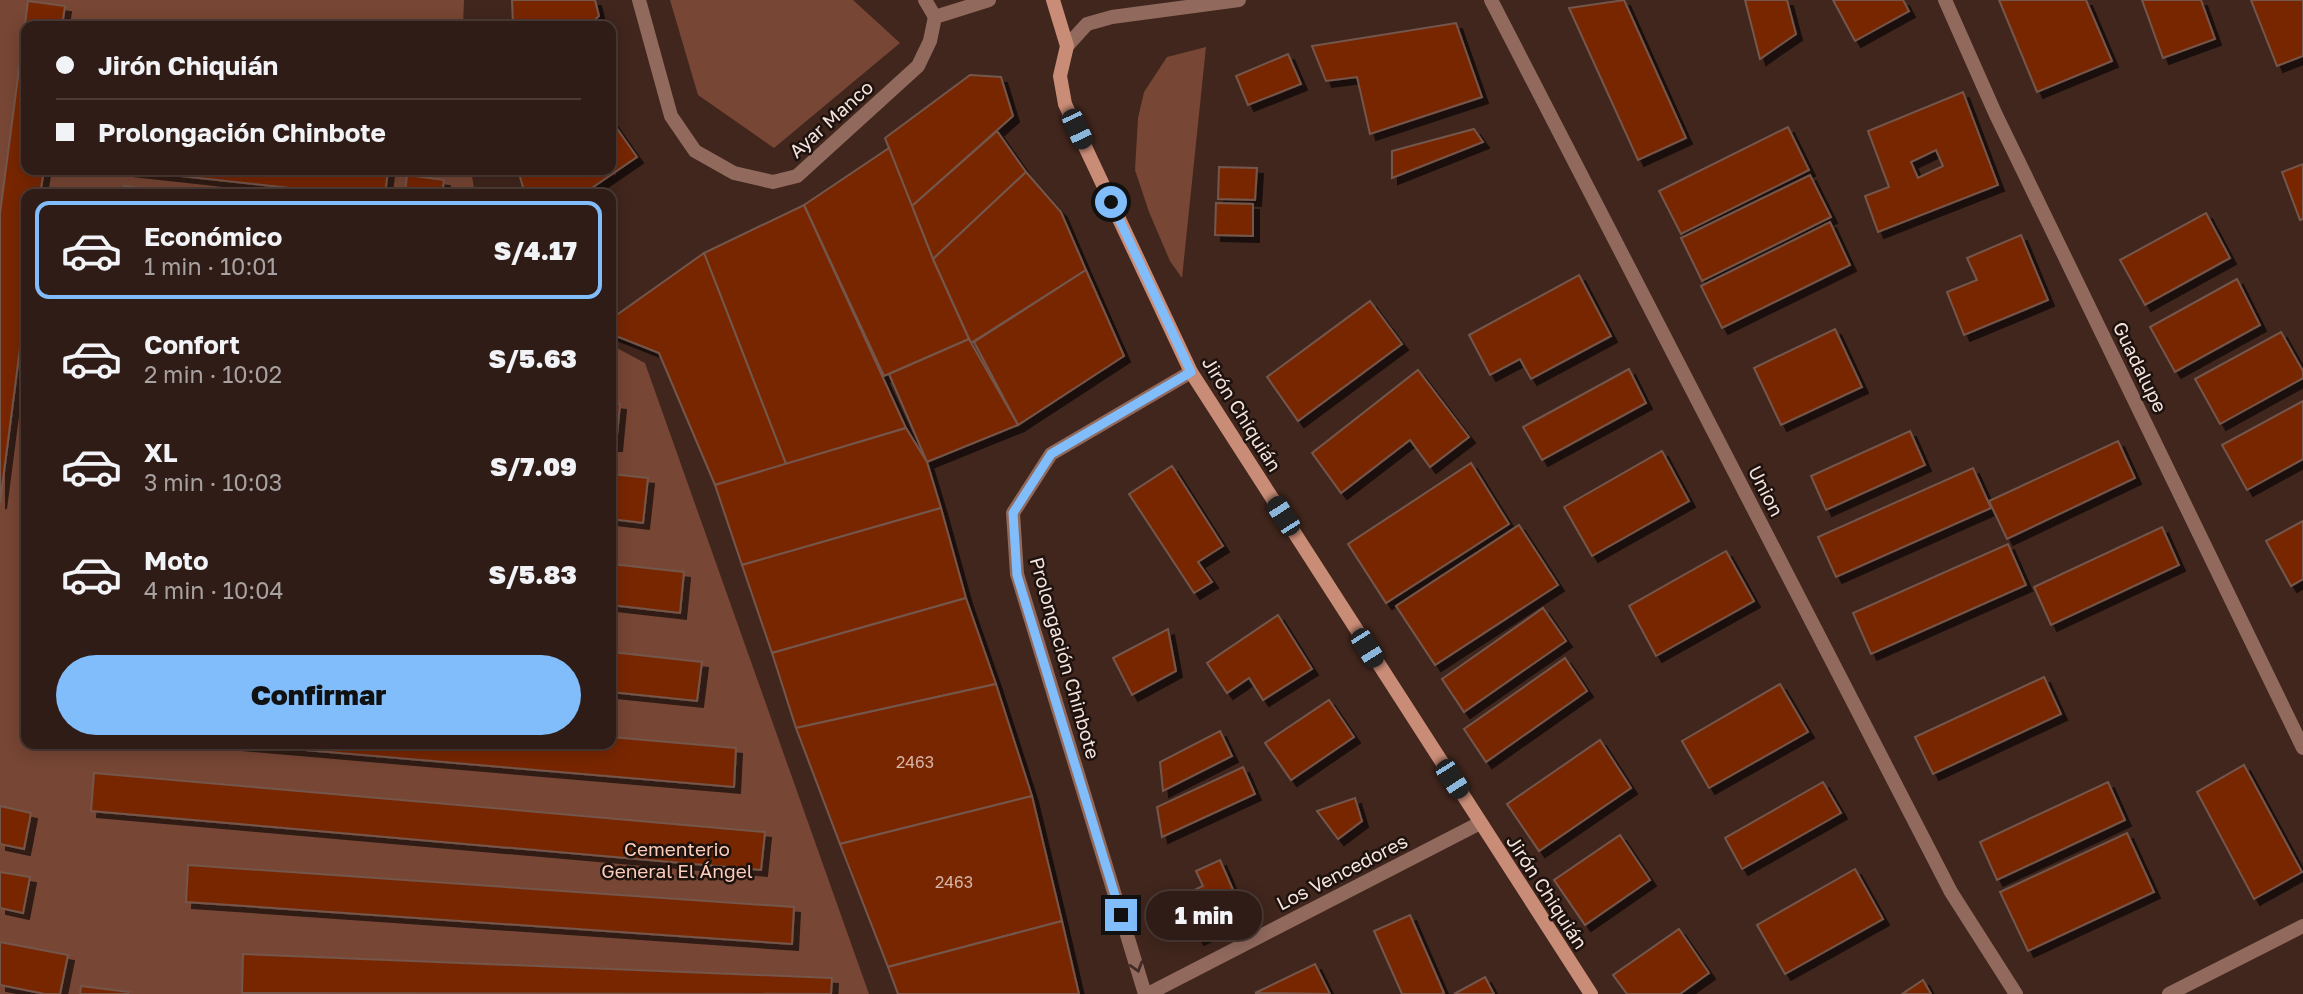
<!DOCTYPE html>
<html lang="es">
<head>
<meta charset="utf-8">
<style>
	:root { --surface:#301c16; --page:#38251f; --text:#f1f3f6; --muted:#a8a1a1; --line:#4b3a35; --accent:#81bdfa }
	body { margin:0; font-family:"Golos Text",sans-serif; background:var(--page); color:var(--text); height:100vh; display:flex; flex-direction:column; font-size:26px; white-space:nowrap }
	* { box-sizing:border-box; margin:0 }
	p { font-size:23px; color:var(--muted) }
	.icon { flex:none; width:38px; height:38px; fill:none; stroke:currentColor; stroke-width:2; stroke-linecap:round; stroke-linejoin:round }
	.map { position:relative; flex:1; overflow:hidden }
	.drawer { position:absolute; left:21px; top:189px; width:595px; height:560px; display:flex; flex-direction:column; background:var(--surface); border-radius:14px; box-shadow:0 4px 18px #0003,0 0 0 2px var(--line) }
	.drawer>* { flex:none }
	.top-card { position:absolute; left:21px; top:21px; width:595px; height:154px; border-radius:14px; box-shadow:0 4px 18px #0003,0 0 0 2px var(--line); display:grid; align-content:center; height:154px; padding:0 35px; background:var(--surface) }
	.end { position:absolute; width:32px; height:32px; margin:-16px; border:9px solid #81bdfa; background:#111; box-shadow:0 0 0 4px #111 }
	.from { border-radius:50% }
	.bubble { position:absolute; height:49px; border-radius:24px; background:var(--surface); box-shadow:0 4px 18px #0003,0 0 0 2px var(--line); font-size:23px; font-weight:800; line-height:49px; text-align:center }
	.car { position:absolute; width:21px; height:42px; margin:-21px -10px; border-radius:9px; box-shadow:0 0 5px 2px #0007; background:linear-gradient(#222 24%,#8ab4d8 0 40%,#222 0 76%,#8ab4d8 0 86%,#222 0) }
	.top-card b { display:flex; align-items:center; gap:24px; height:66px; font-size:26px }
	.top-card b+b { border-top:2px solid var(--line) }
	.top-card i { width:18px; height:18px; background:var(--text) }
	ul { padding:12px 0 0; list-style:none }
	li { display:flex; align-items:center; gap:21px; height:98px; margin:0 14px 10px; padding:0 21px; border:4px solid transparent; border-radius:14px }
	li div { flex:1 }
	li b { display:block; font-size:26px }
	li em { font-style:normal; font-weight:800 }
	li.active { border-color:var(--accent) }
	li>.icon { width:63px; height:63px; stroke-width:1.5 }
	.cta { display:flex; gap:14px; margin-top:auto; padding:14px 35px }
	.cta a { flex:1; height:80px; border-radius:42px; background:var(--accent); color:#111; font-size:28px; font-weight:800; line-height:80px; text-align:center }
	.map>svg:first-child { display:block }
	.green { fill:#774634 }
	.building { fill:#782805; stroke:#74564b; stroke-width:2; fill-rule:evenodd; filter:url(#shadow) }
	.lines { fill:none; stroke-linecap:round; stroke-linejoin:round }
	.street { stroke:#916a5d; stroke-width:14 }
	.secondary { stroke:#c98c77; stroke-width:14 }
	.oneway { stroke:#402c26 }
	.route { stroke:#81bdfa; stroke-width:9 }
	.labels { text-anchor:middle; stroke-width:5; stroke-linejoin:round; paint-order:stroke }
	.number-label { font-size:16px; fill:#d6b4a7 }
	.street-label { font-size:19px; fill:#f5e3dd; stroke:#1e120e }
	.park-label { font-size:19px; fill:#fcccbb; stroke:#1e120e }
</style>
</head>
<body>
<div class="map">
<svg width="2303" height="994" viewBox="0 0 2303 994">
	<defs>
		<filter id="shadow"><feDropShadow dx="6" dy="6" stdDeviation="0" flood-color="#0009"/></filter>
	</defs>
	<rect width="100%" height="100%" fill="#40261d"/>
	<g class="green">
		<path d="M0 0H464L463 26H26V170H471L475 194H26V744H611V345L645 363 869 994H0Z"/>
		<path d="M670 0H853L900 43 774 148 698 95Z"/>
		<path d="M1206 47 1182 278 1170 261 1149 212 1135 170 1138 118 1144 92 1167 57Z"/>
	</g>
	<g class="building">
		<path d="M512 0H595L599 16 588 26H513Z"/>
		<path d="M1624 0 1686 138 1638 160 1569 8Z"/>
		<path d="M1745 0H1787L1796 34 1760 59Z"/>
		<path d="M1833 0H1903L1909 11 1855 41Z"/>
		<path d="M1999 0H2086L2112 61 2037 92Z"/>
		<path d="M2142 0H2201L2215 39 2163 58Z"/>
		<path d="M2251 0H2303V56L2277 66Z"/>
		<path d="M28 1 65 6 62 26H26V170H44L40 194H26V302L0 503V213Z"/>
		<path d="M1456 23 1482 97 1370 134 1357 77 1326 81 1312 46Z"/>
		<path d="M1288 54 1301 84 1248 105 1236 76Z"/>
		<path d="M970 75 1001 77 1013 116 912 206 885 138Z"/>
		<path d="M1963 92 1998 185 1878 232 1865 196 1889 187 1868 131ZM1936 150 1943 166 1918 178 1911 162Z"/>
		<path d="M611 120 637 157 583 194H525L520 177 531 170H611Z"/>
		<path d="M1788 127 1809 170 1681 234 1659 191Z"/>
		<path d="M1474 129 1483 142 1392 178V151Z"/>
		<path d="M997 131 1026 172 933 259 912 206Z"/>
		<path d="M889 148 933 259 969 339 884 376 804 205Z"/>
		<path d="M2303 164V219L2300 220 2282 172Z"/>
		<path d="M1219 167 1257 168 1255 200 1218 199Z"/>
		<path d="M126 170H388L385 194H344Z"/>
		<path d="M1026 172 1061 212 1086 270 971 343 933 259Z"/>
		<path d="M407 175 444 180 442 194H405Z"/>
		<path d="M1810 175 1831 217 1702 281 1681 238Z"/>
		<path d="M124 186 193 194H123Z"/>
		<path d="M1216 203 1253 204V236L1215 235Z"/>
		<path d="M804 205 906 428 786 464 704 253Z"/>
		<path d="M2206 213 2230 258 2145 305 2120 260Z"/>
		<path d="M1830 222 1850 265 1722 328 1701 286Z"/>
		<path d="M2021 235 2048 300 1964 335 1947 292 1977 280 1967 258Z"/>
		<path d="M704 253 786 464 715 485 659 353 611 334V319Z"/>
		<path d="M1086 270 1124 356 1018 425 974 342Z"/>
		<path d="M1579 275 1611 336 1531 379 1520 359 1490 375 1469 335Z"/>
		<path d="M2237 279 2260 325 2175 372 2150 327Z"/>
		<path d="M1370 301 1402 344 1298 421 1267 377Z"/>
		<path d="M1835 329 1862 387 1781 425 1754 368Z"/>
		<path d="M2281 332 2303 371V378L2220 424 2195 379Z"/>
		<path d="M969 339 1018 425 927 462 889 374Z"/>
		<path d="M1629 369 1646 403 1542 460 1523 427Z"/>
		<path d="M1418 370 1469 437 1430 467 1410 440 1341 493 1312 453Z"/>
		<path d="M2303 401V459L2247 490 2222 445Z"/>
		<path d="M611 403 620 404 616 445H611Z"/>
		<path d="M906 428 927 462 941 508 742 565 715 485Z"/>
		<path d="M1910 431 1925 465 1826 510 1811 476Z"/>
		<path d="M2118 441 2135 478 2007 539 1989 501Z"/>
		<path d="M1662 451 1689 501 1592 556 1564 507Z"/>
		<path d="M1471 463 1509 524 1386 603 1348 544Z"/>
		<path d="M1172 466 1223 546 1198 562 1212 582 1194 593 1129 494Z"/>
		<path d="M1973 468 1991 508 1836 577 1818 537Z"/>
		<path d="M611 474 648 478 643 523 611 519Z"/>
		<path d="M941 508 966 598 772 653 742 565Z"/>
		<path d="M2303 521V579L2291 586 2266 541Z"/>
		<path d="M1519 525 1558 585 1435 665 1396 606Z"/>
		<path d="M2162 527 2179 565 2051 625 2034 587Z"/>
		<path d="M2008 544 2026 585 1871 654 1853 613Z"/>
		<path d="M1726 551 1754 601 1656 656 1629 606Z"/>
		<path d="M611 564 684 572 680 613 611 605Z"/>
		<path d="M966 598 996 684 796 728 772 653Z"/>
		<path d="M1543 608 1566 641 1464 712 1442 679Z"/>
		<path d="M1278 615 1312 669 1263 700 1249 678 1227 693 1207 663Z"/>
		<path d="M1168 629 1176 671 1132 695 1113 658Z"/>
		<path d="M611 652 702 662 697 701 611 692Z"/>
		<path d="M1565 658 1587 691 1486 762 1464 729Z"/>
		<path d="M2044 677 2061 714 1933 774 1915 737Z"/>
		<path d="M996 684 1032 796 840 844 796 728Z"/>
		<path d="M1780 684 1808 732 1709 788 1682 741Z"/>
		<path d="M1329 700 1354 737 1291 780 1265 743Z"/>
		<path d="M1220 731 1232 756 1163 791 1160 762Z"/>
		<path d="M611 737 736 748 734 787 235 744H611Z"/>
		<path d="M1600 740 1631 788 1539 851 1507 804Z"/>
		<path d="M2244 765 2302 872 2254 899 2197 792Z"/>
		<path d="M1243 767 1255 794 1162 837 1157 807Z"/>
		<path d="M94 773 765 832 761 870 91 811Z"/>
		<path d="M1823 782 1841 813 1742 869 1725 838Z"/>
		<path d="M2108 782 2125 820 1997 880 1980 842Z"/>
		<path d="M1032 796 1062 921 888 967 840 844Z"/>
		<path d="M1355 798 1362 821 1338 839 1317 811Z"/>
		<path d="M0 806 31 813 24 849 0 844Z"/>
		<path d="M2127 833 2154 892 2028 951 2000 892Z"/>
		<path d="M1620 835 1650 880 1585 925 1554 880Z"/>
		<path d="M1220 860 1245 917 1198 939 1179 897 1203 886 1196 871Z"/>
		<path d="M188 865 794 907 792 944 186 902Z"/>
		<path d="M1855 869 1883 919 1785 974 1757 925Z"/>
		<path d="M0 872 30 877 23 913 0 908Z"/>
		<path d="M1410 915 1444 993 1441 994H1402L1374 931Z"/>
		<path d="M1062 921 1079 994H898L888 967Z"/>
		<path d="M1679 929 1709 973 1680 994H1627L1613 975Z"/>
		<path d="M0 942 68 955 60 994H45L0 985Z"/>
		<path d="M243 954 832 978 831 994 242 993Z"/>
		<path d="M1315 964 1330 994 1255 993Z"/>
		<path d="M1485 977 1494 994H1454Z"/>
		<path d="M1923 980 1931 994H1902Z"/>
		<path d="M81 986 129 992 128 994H80Z"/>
	</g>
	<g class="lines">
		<g class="street">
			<path d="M639 0 671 116 695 151 734 173 773 182 797 176 918 66 930 41 935 17 989 0"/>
			<path d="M925 0 935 17"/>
			<path d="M1491 0 1951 892 2016 994"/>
			<path d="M1945 0 1996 115 2303 748"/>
			<path d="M1067 46 1087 24 1112 17 1239 0"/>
			<path d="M1145 994 1017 574 1013 513 1051 454 1191 372"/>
			<path d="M1148 994 1480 823"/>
			<path d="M2169 994 2303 926"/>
		</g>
		<path class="secondary" d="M1053 0 1067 46 1060 76 1065 104 1191 372 1591 994"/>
	</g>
	<defs><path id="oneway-chevron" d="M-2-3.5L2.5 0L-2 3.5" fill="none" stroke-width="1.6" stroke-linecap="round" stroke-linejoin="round" transform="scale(1.75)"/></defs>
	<use class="oneway" href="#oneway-chevron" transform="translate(1137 967) rotate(73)"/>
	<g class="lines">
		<path class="route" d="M1111 202 1191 372 1051 454 1013 513 1017 575 1121 915"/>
	</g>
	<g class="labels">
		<g class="number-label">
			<text x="915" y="768">2463</text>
			<text x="954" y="888">2463</text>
		</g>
		<g class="street-label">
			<text transform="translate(831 119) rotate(-42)" y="7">Ayar Manco</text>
			<text transform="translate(2140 367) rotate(64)" y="7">Guadalupe</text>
			<text transform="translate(1242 414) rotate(58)" y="7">Jirón Chiquián</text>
			<text transform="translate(1766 491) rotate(63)" y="7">Union</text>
			<text transform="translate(1065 658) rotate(74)" y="7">Prolongación Chinbote</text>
			<text transform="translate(1342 872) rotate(-27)" y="7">Los Vencedores</text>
			<text transform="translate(1547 892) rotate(57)" y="7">Jirón Chiquián</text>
		</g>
		<g class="park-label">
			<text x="677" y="856">Cementerio<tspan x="677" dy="22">General El Ángel</tspan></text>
		</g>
	</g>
</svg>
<i class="end from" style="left:1111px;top:202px"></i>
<i class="end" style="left:1121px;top:915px"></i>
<div class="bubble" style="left:1146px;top:891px;width:116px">1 min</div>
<i class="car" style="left:1077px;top:129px;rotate:155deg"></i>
<i class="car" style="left:1283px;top:516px;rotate:327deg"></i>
<i class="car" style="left:1367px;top:648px;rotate:148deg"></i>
<i class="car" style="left:1452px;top:779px;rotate:147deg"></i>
<div class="top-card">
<b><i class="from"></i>Jirón Chiquián</b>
<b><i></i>Prolongación Chinbote</b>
</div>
<section class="drawer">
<ul>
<li class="active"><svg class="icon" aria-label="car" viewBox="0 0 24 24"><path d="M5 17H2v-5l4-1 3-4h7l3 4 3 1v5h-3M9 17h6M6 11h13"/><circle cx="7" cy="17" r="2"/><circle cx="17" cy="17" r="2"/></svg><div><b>Económico</b><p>1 min · 10:01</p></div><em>S/4.17</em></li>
<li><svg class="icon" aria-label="car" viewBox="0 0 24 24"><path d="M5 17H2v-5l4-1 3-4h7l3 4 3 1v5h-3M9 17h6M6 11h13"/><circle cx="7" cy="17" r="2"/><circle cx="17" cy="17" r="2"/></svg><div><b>Confort</b><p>2 min · 10:02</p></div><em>S/5.63</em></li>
<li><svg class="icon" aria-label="car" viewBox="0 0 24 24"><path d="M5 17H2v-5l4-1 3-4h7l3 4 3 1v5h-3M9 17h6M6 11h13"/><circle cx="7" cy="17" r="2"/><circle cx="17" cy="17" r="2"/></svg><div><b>XL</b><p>3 min · 10:03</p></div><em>S/7.09</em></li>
<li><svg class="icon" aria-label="car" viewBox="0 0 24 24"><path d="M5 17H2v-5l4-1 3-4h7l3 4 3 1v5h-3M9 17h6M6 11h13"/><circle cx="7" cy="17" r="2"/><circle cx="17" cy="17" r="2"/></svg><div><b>Moto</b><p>4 min · 10:04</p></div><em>S/5.83</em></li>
</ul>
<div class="cta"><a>Confirmar</a></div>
</section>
</div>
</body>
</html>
